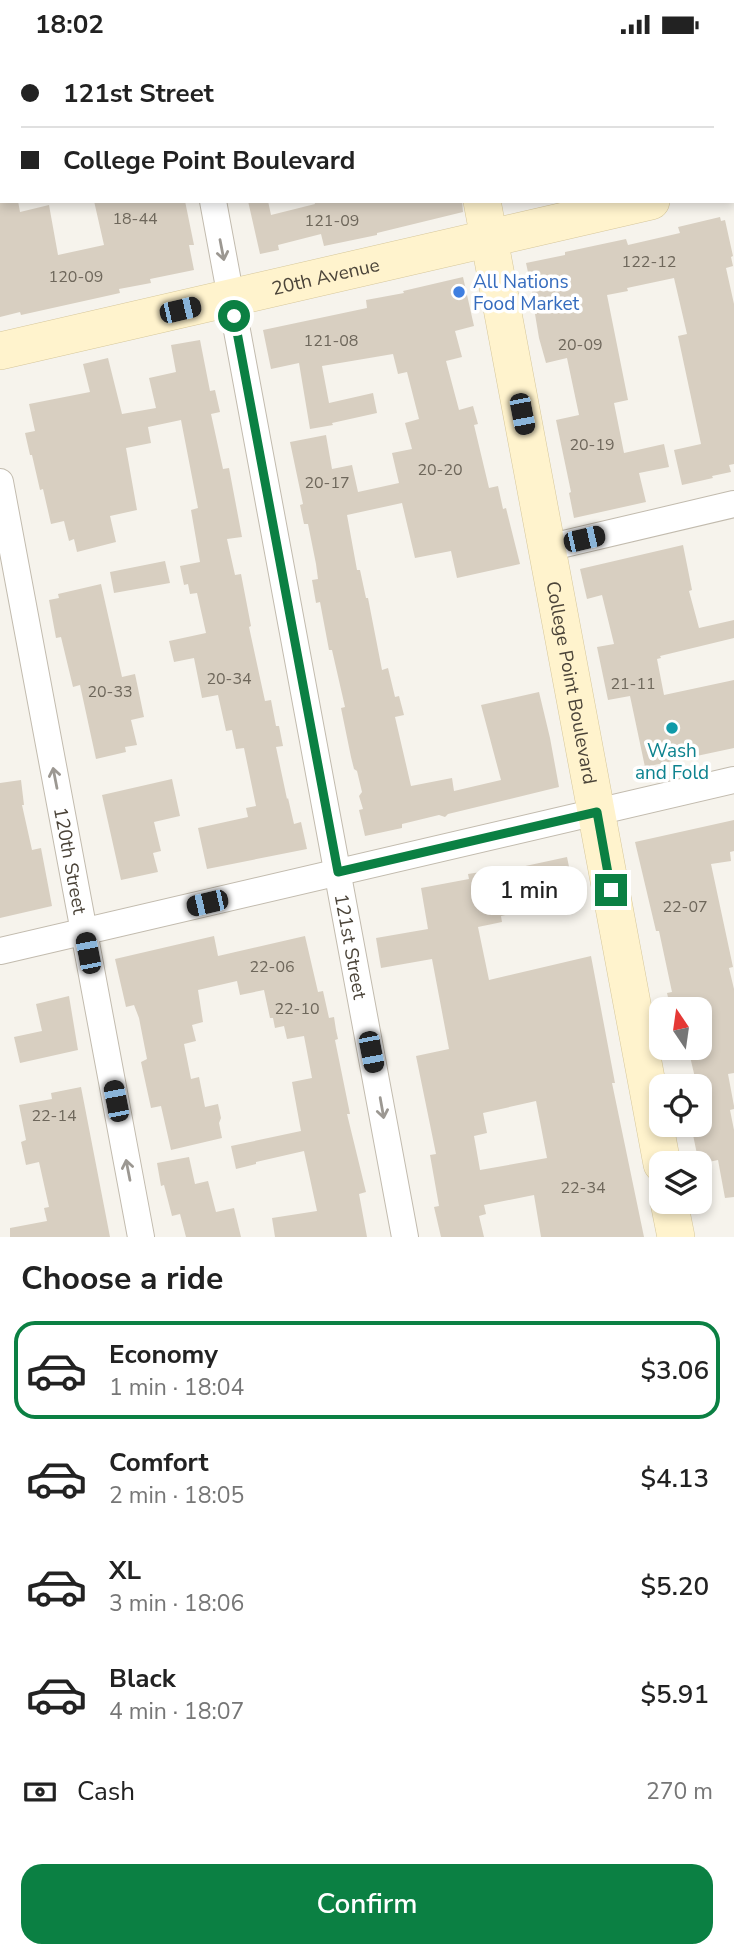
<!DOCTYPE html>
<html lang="en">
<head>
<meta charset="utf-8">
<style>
	:root { --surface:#fff; --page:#f2f2f2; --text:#222; --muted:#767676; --line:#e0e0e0; --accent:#0b8043 }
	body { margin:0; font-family:"Nunito Sans",sans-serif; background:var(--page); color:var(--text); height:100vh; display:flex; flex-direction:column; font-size:26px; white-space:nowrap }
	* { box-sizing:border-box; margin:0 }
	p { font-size:23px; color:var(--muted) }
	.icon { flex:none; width:38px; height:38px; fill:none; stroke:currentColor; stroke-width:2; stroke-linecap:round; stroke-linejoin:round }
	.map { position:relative; height:1188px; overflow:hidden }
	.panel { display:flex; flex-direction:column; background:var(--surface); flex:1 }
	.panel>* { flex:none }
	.guide { position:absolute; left:0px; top:0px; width:735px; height:154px; box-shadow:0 4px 10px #0003; display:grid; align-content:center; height:154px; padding:0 21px; background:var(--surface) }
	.needle { width:46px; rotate:347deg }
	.tools { position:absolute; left:649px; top:948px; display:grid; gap:14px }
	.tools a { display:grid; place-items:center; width:63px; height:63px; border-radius:14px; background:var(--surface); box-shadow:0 4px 10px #0003; font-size:35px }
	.end { position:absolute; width:32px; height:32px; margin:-16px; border:9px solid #0b8043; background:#fff; box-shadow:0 0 0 4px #fff }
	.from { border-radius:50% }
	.bubble { position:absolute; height:49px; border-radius:21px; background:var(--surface); box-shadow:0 4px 10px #0003; font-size:23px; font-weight:600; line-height:49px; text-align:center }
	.car { position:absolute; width:21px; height:42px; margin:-21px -10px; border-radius:9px; box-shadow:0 0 5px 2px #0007; background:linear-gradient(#222 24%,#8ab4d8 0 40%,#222 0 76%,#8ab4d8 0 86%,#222 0) }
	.guide b { display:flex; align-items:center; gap:24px; height:66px; font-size:26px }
	.guide b+b { border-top:2px solid var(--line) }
	.guide i { width:18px; height:18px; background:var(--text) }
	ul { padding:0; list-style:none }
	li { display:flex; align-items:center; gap:21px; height:98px; margin:0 14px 10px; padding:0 7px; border:4px solid transparent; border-radius:21px }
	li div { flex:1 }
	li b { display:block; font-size:26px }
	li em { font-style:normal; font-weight:600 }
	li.active { border-color:var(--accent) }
	li>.icon { width:63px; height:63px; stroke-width:1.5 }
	h2 { padding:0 21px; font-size:32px; line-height:84px }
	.pay { display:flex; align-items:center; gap:18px; height:77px; padding:0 21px; font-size:26px }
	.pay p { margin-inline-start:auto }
	.action { display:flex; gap:14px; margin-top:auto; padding:14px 21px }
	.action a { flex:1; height:80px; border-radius:21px; background:var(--accent); color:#fff; font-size:28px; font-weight:600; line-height:80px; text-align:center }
	.status { display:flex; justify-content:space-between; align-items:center; height:49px; padding:0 35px; background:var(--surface); direction:ltr }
	.status svg { height:19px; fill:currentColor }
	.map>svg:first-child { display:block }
	.building { fill:#d8cfc1; fill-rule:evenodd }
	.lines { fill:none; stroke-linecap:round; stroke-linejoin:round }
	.street-casing { stroke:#c2bbae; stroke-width:28 }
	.secondary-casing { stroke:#d6c79b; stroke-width:38 }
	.street { stroke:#fff; stroke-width:26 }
	.secondary { stroke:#fff3cd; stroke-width:37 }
	.oneway { stroke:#9c9892 }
	.route { stroke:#0b8043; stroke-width:9 }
	.shop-dot { fill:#3f7fe0; stroke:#fff; stroke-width:2.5 }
	.culture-dot { fill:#0f9aa8; stroke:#fff; stroke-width:2.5 }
	.labels { text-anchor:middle; stroke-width:7; stroke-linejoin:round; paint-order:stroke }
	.number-label { font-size:16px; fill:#6e675b }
	.street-label { font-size:19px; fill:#4b4439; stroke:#fff }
	.shop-label { font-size:19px; fill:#366cbe; stroke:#fff; text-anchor:start }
	.culture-label { font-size:19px; fill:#0d838f; stroke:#fff }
</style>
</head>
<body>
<div class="status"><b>18:02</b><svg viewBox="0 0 49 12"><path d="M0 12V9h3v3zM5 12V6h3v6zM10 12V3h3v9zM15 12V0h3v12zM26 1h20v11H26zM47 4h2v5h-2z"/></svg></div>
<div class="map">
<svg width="734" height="1188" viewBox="0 0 734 1188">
	<rect width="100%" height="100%" fill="#f6f3ec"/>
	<g class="building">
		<path d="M0 152H18L20 163 49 156 58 206 104 196 94 152H185L194 196H189L194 221 150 230 151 234 119 240 120 244 21 266 20 263 0 268Z"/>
		<path d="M248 152H268L271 166 315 155 314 152H462L463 163 377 184V186L324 197 321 185 278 196 279 201 260 205Z"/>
		<path d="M720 168 721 172 725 171 733 207 731 208 733 217 726 219 734 255V415L729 416 731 423 712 427 713 429 682 436 674 401 701 395 678 287 687 285 674 229 627 239 628 242 607 246 628 351 614 354 624 404 664 395 669 418 639 424 646 453 574 469 569 444 571 443 556 371 579 366 567 309 546 314 539 289 535 265H537L526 214 565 206V203L626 190 628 196 680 184 678 178Z"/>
		<path d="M463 228 474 277 455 282 462 308 446 312 459 361 473 357 478 375 474 376 489 439 498 437 503 460 506 459 520 515 457 529 451 502 415 509 402 454 347 466 357 521H360L366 549H368L382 621 388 619 395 648 399 647 404 666 395 668 411 737 452 729 454 742 501 731 481 656 539 643 550 689 559 738 448 765 445 768 439 766 402 775V779L365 787 359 761 363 760 359 747 362 743 357 722 354 720 351 708 341 659 345 658 332 601H329L320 553 316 554 312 531 318 530 316 515 308 475H304L300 456 303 455 290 393 326 386 332 420 352 416 358 443 399 434 392 404 412 400 405 374 419 370 407 323 398 325 393 305 322 317 329 354 373 344 377 364 332 374 333 376 310 380 299 314 271 320 263 281 367 259 366 251 404 244 403 242Z"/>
		<path d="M200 291 210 342 215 341 220 363 211 365 223 420 229 419 242 488 227 490 235 526 241 525 251 577 249 578 265 652 271 651 276 677H279L283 697 276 698 287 750 288 749 294 775 301 773 307 800 207 820 198 779 248 768 246 759 256 757 244 699 236 700 232 681 226 682 218 646 202 649 194 609 174 613 169 592 206 584 197 544 190 545 188 535 184 536 180 517 200 513 191 461 198 459 181 371 148 378 151 394 126 399 137 461 110 467 116 493 77 503 74 490 69 492 64 472 51 475 43 440 40 441 32 406H30L25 384 35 382 29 355 90 343 83 315 108 309 122 365 156 359 149 329 176 323 171 296Z"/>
		<path d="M683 496 692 541 689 542 699 579 734 571V589L660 607 661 609 657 610 664 646 734 631V699L645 718 630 647 608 651 597 598 614 595 602 546 587 550 580 520Z"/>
		<path d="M165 512 170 534 114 544 110 523Z"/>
		<path d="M101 535 122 628 135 625 144 668 131 671 137 696 125 698 126 703 96 710 80 636 73 638 61 588 56 589 49 551 59 549 58 545Z"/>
		<path d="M172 730 180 767 154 773 161 802 153 804 158 823 121 831 102 746Z"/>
		<path d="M21 731 24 756H22L32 801 41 799 52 857 0 869V734Z"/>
		<path d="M734 771V802L730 803 731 812 711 815 733 918 729 919 734 940V1024L728 1025 734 1057V1060L730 1061 734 1081V1148L725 1149 718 1111 699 1115 691 1076H700V1032L696 1033 688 999H700V961H671L667 944 672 943 659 882H656L635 793Z"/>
		<path d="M567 808 573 837 564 840 568 853 501 867 502 873 478 878 489 931 591 907 615 1034H612L644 1188H541L534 1146 484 1156 486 1165 479 1167 484 1188H441L434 1158 439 1157 430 1106 436 1105 416 1007 449 1000 432 910 381 919 376 889 428 880 421 839 469 830 468 825 487 822 488 825ZM536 1052 547 1109 480 1121 474 1087 487 1084 483 1064Z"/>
		<path d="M214 887 218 907 305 887 318 943 323 942 329 969 334 968 336 981 338 990 335 991 350 1065H347L366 1143 359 1145 367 1188H275L272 1169 317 1162 304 1102 256 1113V1115L236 1120 231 1097 301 1082 292 1033 312 1029 304 987 287 990 284 977 275 979 273 969H270L264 941 240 946 237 932 198 941 203 973 192 976 196 992 184 995 191 1030 199 1028 205 1058 218 1055 221 1069 219 1074 222 1089 171 1101 161 1057 151 1059 141 1013 147 1010 139 969 134 956 126 958 115 910Z"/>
		<path d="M69 947 78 1001 20 1014 14 988 42 982 36 955Z"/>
		<path d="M81 1038 110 1188H10V1179L47 1172 44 1159 49 1158 39 1113 26 1116 21 1093 26 1091 19 1056 52 1050 51 1044Z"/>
		<path d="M189 1108 195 1135 208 1132 216 1163 234 1159 241 1188H186L180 1165 172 1167 164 1136 161 1137 157 1114Z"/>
	</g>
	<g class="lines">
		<g class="street-casing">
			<g id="street">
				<path d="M184 0V2"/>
				<path d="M725 0V2"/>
				<path d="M733 46 734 50"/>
				<path id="s1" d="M213 152 405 1188"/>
				<path id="s2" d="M0 433 141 1188"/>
				<path d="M547 499 734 455"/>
				<path d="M0 902 734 731"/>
			</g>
		</g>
		<g class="secondary-casing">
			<g id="secondary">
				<path d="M454 0V2"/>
				<path d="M733 133H734"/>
				<path id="s3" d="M482 152 662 1115"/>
				<path id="s4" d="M0 302 651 152"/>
				<path d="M669 1153 676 1188"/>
			</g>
		</g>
		<use href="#street" class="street"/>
		<use href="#secondary" class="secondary"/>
	</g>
	<defs><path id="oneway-shaft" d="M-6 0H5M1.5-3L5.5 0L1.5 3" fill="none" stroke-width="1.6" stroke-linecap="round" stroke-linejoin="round" transform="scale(1.75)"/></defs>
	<g class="oneway">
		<use href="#oneway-shaft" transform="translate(222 201) rotate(79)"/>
		<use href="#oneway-shaft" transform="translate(55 729) rotate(-101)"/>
		<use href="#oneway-shaft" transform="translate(382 1059) rotate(80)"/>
		<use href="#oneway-shaft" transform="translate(128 1121) rotate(-101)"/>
	</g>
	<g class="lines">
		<path class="route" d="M234 267 338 823 597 763 611 841"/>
	</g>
	<circle class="shop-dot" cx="459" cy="243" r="7"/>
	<circle class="culture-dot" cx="672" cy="679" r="7"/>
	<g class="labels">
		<g class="number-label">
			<text x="135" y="175">18-44</text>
			<text x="332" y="177">121-09</text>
			<text x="649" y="218">122-12</text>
			<text x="76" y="233">120-09</text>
			<text x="331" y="297">121-08</text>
			<text x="580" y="301">20-09</text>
			<text x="592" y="401">20-19</text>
			<text x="440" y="426">20-20</text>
			<text x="327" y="439">20-17</text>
			<text x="229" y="635">20-34</text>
			<text x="633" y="640">21-11</text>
			<text x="110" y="648">20-33</text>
			<text x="685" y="863">22-07</text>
			<text x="272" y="923">22-06</text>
			<text x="297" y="965">22-10</text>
			<text x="54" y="1072">22-14</text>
			<text x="583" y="1144">22-34</text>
		</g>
		<g class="street-label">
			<text dy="7" stroke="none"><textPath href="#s4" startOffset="334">20th Avenue</textPath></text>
			<text dy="7" stroke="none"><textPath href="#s3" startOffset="490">College Point Boulevard</textPath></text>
			<text dy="7" stroke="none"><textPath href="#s2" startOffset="385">120th Street</textPath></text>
			<text dy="7" stroke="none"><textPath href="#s1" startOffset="758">121st Street</textPath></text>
		</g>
		<g class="shop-label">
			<text x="473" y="239">All Nations<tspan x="473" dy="22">Food Market</tspan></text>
		</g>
		<g class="culture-label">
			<text x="672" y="708">Wash<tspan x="672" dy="22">and Fold</tspan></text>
		</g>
	</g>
</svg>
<div class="tools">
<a><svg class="needle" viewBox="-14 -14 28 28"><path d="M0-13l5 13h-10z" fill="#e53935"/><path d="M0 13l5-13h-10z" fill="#767676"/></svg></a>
<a><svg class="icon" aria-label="locate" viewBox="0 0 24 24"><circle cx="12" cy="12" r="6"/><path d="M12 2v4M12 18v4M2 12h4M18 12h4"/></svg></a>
<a><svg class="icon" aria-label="layers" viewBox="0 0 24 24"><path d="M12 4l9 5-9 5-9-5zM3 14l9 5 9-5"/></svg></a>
</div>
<i class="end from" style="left:234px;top:267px"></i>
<i class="end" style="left:611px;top:841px"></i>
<div class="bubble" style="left:471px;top:817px;width:116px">1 min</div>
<i class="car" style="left:180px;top:261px;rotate:77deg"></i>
<i class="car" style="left:522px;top:365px;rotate:169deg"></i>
<i class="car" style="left:584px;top:490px;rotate:77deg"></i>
<i class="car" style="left:207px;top:854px;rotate:257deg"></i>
<i class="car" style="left:88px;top:904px;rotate:349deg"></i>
<i class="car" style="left:371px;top:1003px;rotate:169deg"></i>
<i class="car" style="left:116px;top:1052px;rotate:349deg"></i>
<div class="guide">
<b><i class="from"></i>121st Street</b>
<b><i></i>College Point Boulevard</b>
</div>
</div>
<section class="panel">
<h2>Choose a ride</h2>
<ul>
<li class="active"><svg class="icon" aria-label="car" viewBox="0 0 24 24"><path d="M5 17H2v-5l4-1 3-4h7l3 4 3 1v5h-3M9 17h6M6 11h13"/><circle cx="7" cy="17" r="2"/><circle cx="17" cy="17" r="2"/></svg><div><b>Economy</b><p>1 min · 18:04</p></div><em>$3.06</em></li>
<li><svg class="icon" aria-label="car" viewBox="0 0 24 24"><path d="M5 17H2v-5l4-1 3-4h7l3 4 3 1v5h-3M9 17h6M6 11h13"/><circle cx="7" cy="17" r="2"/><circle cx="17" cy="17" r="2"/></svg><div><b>Comfort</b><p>2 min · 18:05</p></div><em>$4.13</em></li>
<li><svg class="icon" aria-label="car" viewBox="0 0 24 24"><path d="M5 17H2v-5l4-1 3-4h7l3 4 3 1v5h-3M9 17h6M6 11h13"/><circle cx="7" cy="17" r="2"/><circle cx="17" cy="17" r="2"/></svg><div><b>XL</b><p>3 min · 18:06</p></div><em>$5.20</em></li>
<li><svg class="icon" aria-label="car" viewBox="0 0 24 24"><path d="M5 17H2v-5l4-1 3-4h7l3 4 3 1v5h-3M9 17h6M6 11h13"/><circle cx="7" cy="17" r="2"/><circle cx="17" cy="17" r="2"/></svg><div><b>Black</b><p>4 min · 18:07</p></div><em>$5.91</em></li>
</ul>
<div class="pay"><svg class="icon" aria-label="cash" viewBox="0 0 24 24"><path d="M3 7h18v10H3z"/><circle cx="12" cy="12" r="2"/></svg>Cash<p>270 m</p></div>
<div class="action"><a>Confirm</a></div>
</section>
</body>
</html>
